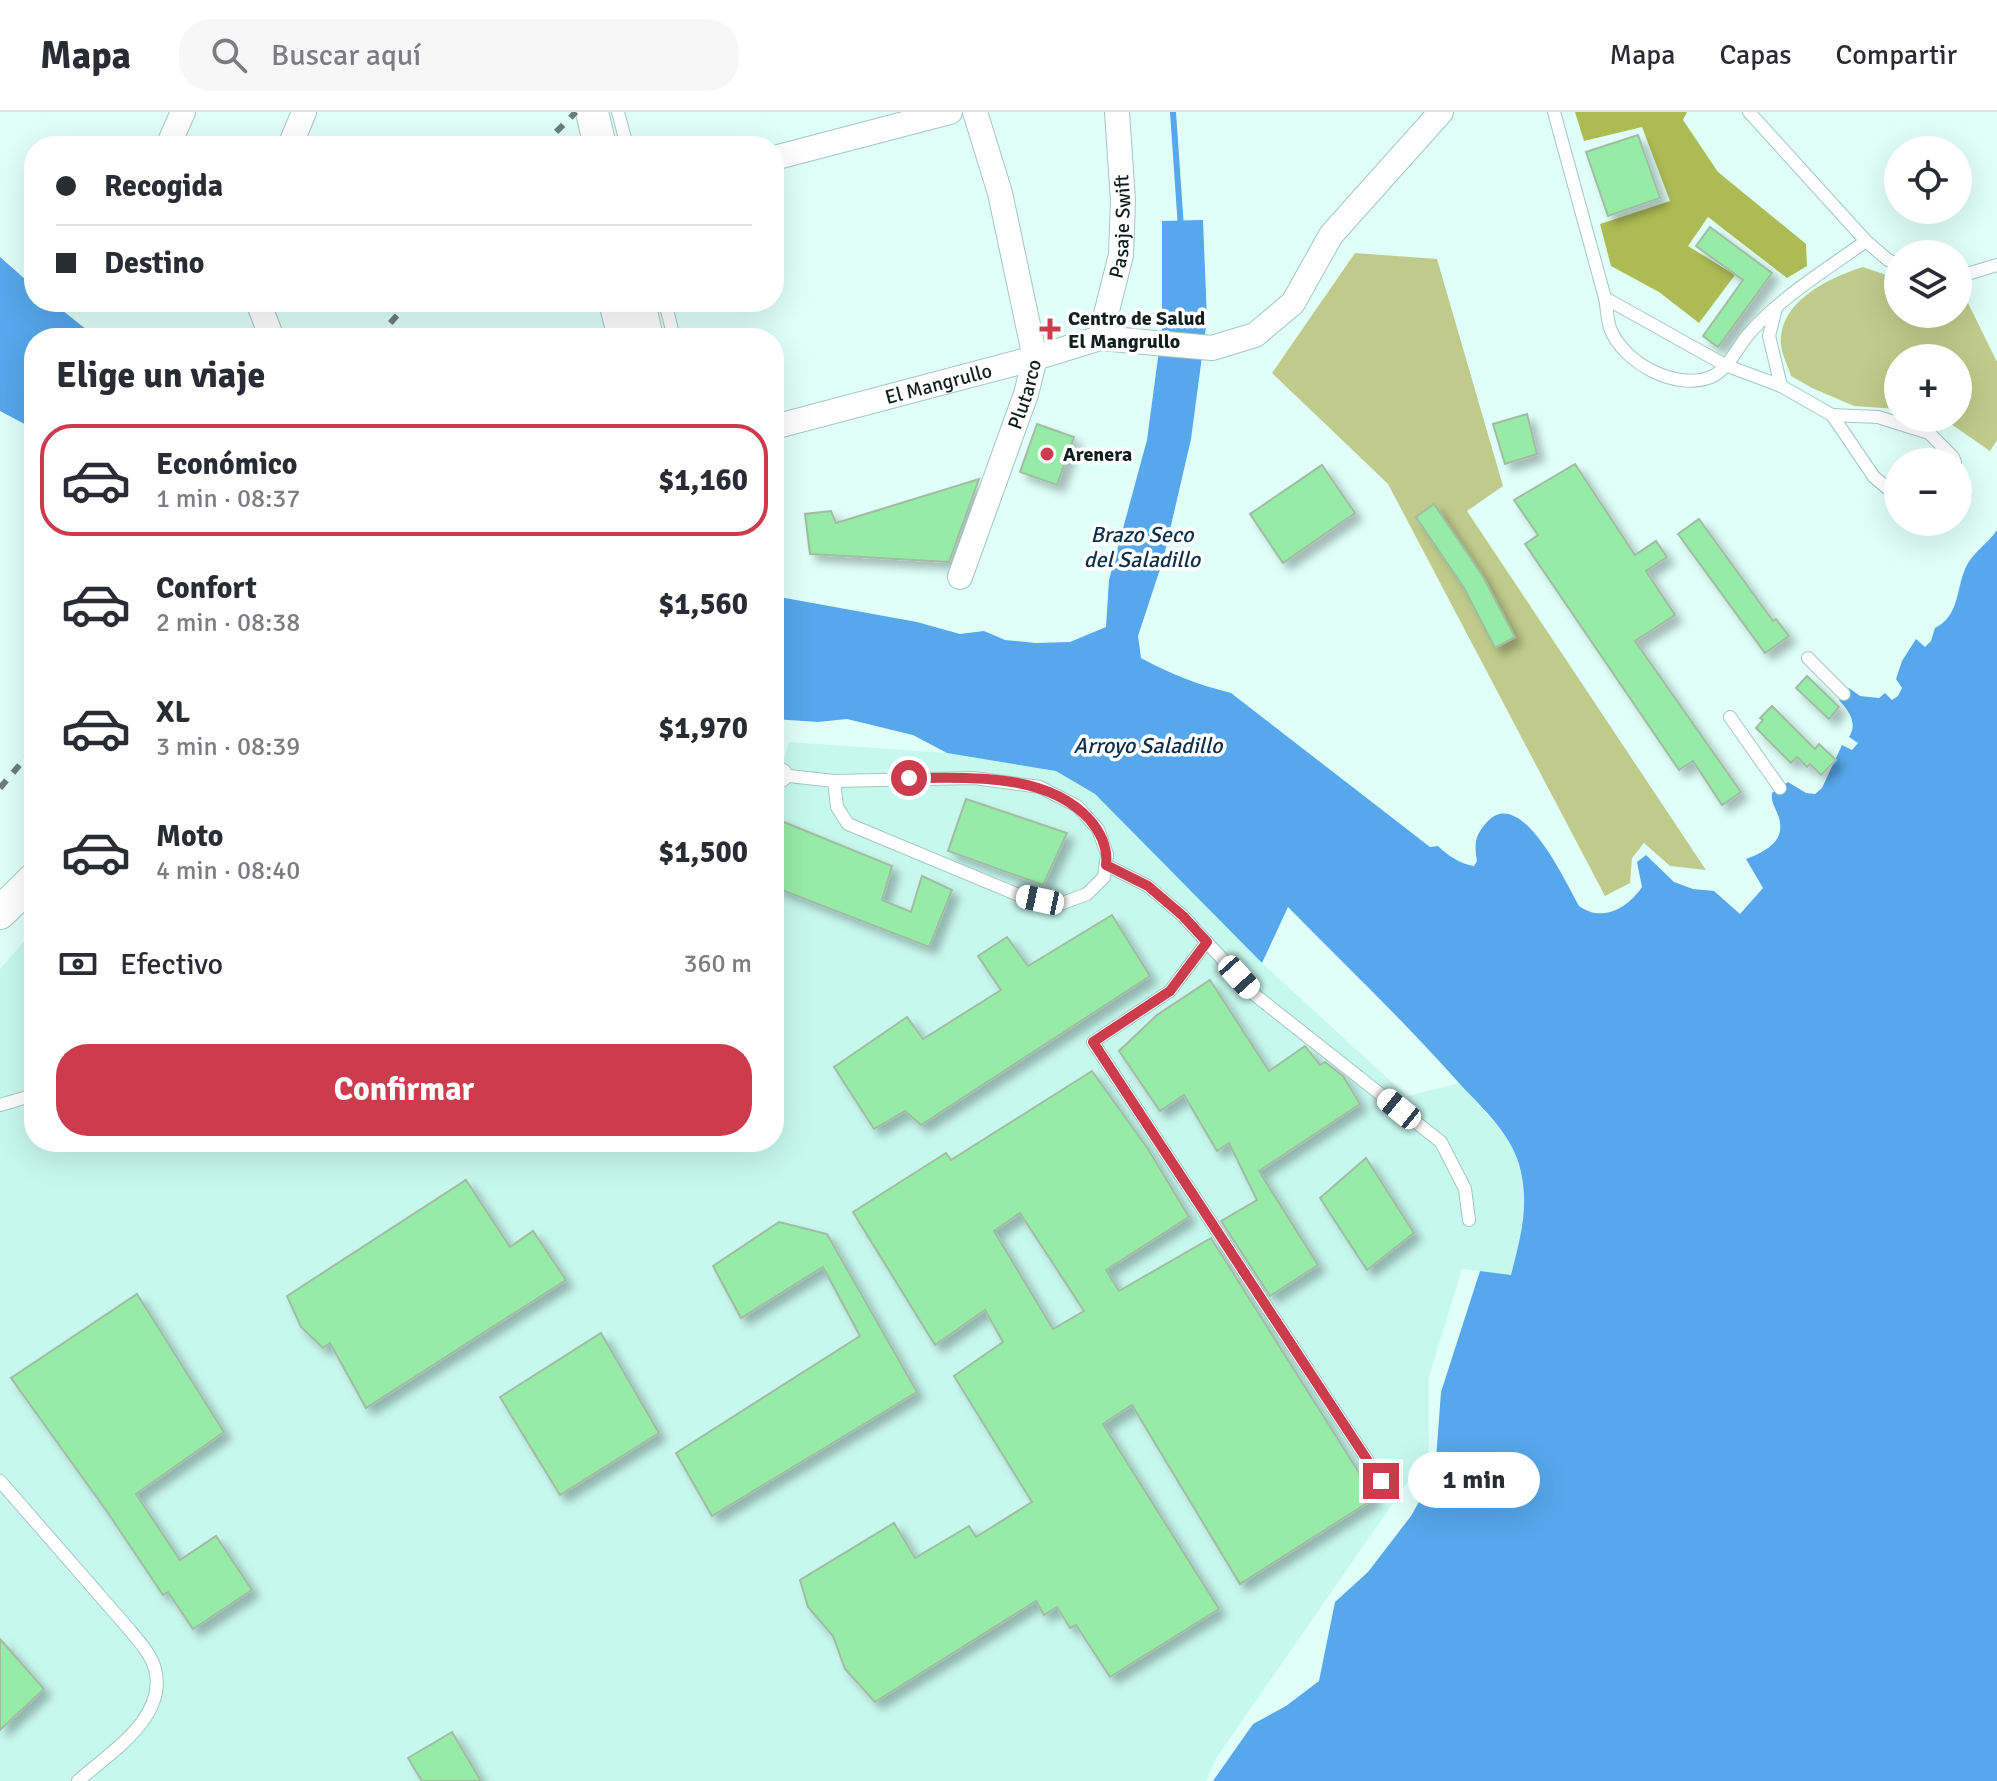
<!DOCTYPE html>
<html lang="es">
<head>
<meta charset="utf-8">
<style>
	:root { --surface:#fff; --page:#f7f7f7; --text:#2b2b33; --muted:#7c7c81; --line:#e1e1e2; --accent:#cd3c4c }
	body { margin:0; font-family:Signika,sans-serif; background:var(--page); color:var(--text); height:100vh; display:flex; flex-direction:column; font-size:30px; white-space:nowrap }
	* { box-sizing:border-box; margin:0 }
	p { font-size:26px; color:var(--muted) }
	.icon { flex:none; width:44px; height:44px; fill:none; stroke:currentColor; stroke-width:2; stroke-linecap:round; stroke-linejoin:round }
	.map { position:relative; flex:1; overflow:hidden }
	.details { position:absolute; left:24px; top:216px; width:760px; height:824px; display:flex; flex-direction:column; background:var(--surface); border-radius:32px; box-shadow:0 8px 32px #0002 }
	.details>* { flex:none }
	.guide { position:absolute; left:24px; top:24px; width:760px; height:176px; border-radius:32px; box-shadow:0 8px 32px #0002; display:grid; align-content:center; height:176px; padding:0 32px; background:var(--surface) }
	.tools { position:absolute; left:1884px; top:24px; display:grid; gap:16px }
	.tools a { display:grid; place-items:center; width:88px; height:88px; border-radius:50%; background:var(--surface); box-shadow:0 8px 32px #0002; font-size:40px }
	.end { position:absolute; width:36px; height:36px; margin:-18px; border:10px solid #cd3c4c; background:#fff; box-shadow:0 0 0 4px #fff }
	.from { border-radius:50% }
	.bubble { position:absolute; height:56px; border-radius:28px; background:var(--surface); box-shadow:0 8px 32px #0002; font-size:26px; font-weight:700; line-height:56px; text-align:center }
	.car { position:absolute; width:24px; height:48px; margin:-24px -12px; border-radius:10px; box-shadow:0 0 6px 2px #0007; background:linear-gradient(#fff 24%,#345 0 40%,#fff 0 76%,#345 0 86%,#fff 0) }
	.guide b { display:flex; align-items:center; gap:28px; height:76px; font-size:30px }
	.guide b+b { border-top:2px solid var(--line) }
	.guide i { width:20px; height:20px; background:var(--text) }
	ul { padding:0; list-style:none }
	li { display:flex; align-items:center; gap:24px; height:112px; margin:0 16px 12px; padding:0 16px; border:4px solid transparent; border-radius:32px }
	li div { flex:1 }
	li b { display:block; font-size:30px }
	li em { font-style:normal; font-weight:700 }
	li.on { border-color:var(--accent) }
	li>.icon { width:72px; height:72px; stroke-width:1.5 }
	h2 { padding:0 32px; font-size:36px; line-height:96px }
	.pay { display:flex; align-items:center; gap:20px; height:88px; padding:0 32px; font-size:30px }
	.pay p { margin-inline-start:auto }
	.primary-button { display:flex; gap:16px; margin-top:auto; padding:16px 32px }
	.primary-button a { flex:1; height:92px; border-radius:32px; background:var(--accent); color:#fff; font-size:32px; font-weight:700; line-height:92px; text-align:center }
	header { display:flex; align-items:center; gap:48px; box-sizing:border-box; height:112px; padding:0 40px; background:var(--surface); border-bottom:2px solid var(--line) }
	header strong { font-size:38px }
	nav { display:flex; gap:44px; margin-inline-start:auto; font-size:28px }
	.search { width:560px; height:72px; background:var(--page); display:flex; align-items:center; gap:20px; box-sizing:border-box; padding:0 28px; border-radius:32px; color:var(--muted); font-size:30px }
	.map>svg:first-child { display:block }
	.built { fill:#c7f8ee }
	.green { fill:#c0cb8b }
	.forest { fill:#acbb54 }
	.water { fill:#56a7ec }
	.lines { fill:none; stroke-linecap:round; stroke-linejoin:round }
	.stream { stroke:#56a7ec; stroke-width:6 }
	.building { fill:#96eca6; stroke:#a2bba5; stroke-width:2; fill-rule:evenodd; filter:url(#shadow) }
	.lane-casing { stroke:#a3c8c0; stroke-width:14 }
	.street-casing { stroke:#a3c8c0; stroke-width:26 }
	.secondary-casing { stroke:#a3c8c0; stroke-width:34 }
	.lane { stroke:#fff; stroke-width:12 }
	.street { stroke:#fff; stroke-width:24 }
	.secondary { stroke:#fff; stroke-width:32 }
	.rail { stroke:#6a7f7a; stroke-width:6; stroke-dasharray:10 10; stroke-linecap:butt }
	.route { stroke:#cd3c4c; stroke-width:10 }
	.poi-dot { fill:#cd3c4c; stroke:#fff; stroke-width:3 }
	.labels { text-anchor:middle; stroke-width:7; stroke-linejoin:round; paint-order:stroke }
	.street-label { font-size:20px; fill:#12201d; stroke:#fff }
	.poi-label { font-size:20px; font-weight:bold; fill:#12201d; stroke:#fff; text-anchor:start }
	.water-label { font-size:22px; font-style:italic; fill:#0c2e4a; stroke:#fff }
</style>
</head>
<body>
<header>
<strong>Mapa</strong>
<div class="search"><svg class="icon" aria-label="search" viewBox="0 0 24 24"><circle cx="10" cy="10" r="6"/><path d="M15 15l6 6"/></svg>Buscar aquí</div>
<nav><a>Mapa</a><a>Capas</a><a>Compartir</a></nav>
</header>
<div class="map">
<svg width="1997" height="1669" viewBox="0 0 1997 1669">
	<defs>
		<filter id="shadow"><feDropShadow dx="7" dy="7" stdDeviation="4" flood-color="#0004"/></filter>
	</defs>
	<rect width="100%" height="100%" fill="#e0fff8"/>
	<path class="built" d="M789 630 947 641 1056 659 1095 682 1262 851 1407 984 1460 971 1498 1015 1514 1037 1521 1060 1526 1103 1511 1163 1462 1157 1429 1265V1339L1217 1645 1206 1669H0V857L34 818V1030H774V680Z"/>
	<g class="green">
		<path d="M1355 141 1437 147 1503 374 1467 399 1706 758 1670 754 1644 731 1632 746 1630 771 1605 784 1388 372 1272 261Z"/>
		<path d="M1863 155 1898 167V202H1958V187L1968 191 1997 250V328L1990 339 1951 312 1929 306H1958V246H1898V297L1854 294 1812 276 1791 264C1788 254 1782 243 1781 233 1778 190 1828 166 1863 155Z"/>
	</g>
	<path class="forest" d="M1575 0H1687L1683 8 1718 60 1806 132 1807 154 1787 166 1708 105 1688 134 1735 163 1699 211 1659 180 1611 154 1600 112 1670 89 1642 15 1584 29Z"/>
	<g class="water">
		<path d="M1203 108 1207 207 1191 327 1163 448 1138 524 1141 546C1170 562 1199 573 1231 581L1430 735 1438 734C1448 744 1461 752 1474 754L1477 749C1474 732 1475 723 1487 710 1521 672 1566 771 1579 794 1602 811 1628 796 1642 775L1637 750 1646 743 1674 770 1693 777 1714 779 1740 802 1763 776 1746 747C1764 740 1786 730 1779 706 1776 696 1771 692 1772 681L1788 670 1806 681 1815 682 1822 676 1842 633 1852 638 1858 631 1849 625C1858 611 1849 599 1839 588L1849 576 1860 584 1879 586 1885 581 1892 588 1898 584 1902 576 1896 567 1902 549 1916 527 1925 535 1931 529 1935 516C1959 504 1956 479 1965 457 1972 440 1988 432 1997 418V1669H1213L1253 1612 1286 1594 1319 1569 1335 1490 1368 1460 1411 1404 1435 1361 1441 1280 1480 1159 1511 1163C1520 1126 1529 1099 1521 1060 1514 1024 1483 997 1459 971 1405 910 1346 854 1288 795L1262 851 1095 682 1056 659 947 641 913 623 847 607 818 610 774 607V484L917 510 960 522 984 519 1005 528 1035 531 1070 530 1106 515 1109 468 1147 328 1162 216V109Z"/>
		<path d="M0 145 34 175V190H52L97 226H34V317L0 299Z"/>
	</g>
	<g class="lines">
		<path class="stream" d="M1173 0 1181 116"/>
	</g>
	<g class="building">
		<path d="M1638 23 1660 86 1608 104 1586 40Z"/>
		<path d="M1710 115 1772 161 1718 235 1703 224 1743 168 1696 134Z"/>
		<path d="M1527 302 1537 342 1505 352 1493 312Z"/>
		<path d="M1037 312 1074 325 1057 373 1020 360Z"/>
		<path d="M1575 352 1635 443 1656 429 1667 445 1646 459 1675 503 1635 529 1741 680 1722 693 1693 649 1679 658 1525 432 1538 423 1514 388Z"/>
		<path d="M1322 353 1355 401 1283 451 1250 402Z"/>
		<path d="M979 367 949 450 810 442 805 402 831 399 836 411Z"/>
		<path d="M1434 392 1482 463 1515 525 1495 536 1464 476 1416 405Z"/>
		<path d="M1699 407 1773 509 1776 507 1789 524 1765 541 1678 422Z"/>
		<path d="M1807 564 1839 595 1829 607 1796 576Z"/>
		<path d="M1772 594 1815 637 1819 632 1836 648 1821 663 1810 652 1807 655 1797 645 1791 651 1756 616 1763 608 1760 606Z"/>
		<path d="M966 687 1067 721 1043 773 948 739Z"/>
		<path d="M774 706 892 754 882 788 911 800 922 764 952 778 929 835 774 775Z"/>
		<path d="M1112 803 1150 864 921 1013 905 999 874 1017 834 955 907 905 923 927 1001 878 978 844 1007 825 1028 854Z"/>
		<path d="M1210 868 1269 959 1305 934 1320 953 1325 950 1343 964 1360 992 1259 1059 1318 1153 1270 1184 1221 1109 1257 1088 1229 1031 1217 1039 1184 983 1160 999 1119 939 1157 903Z"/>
		<path d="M1092 959 1148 1037 1189 1105 1106 1158 1119 1179 1211 1126 1375 1386 1240 1472 1132 1293 1103 1312 1219 1497 1110 1565 1076 1513 1070 1516 1057 1495 1044 1503 1036 1489 875 1590 845 1557 833 1524 808 1495 800 1468 894 1411 915 1446 969 1414 976 1425 1032 1390 954 1264 1003 1230 985 1198 935 1233 853 1100 946 1041 951 1048ZM1020 1101 1084 1199 1053 1217 994 1119Z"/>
		<path d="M1366 1046 1414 1121 1367 1158 1320 1086Z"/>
		<path d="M466 1068 510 1135 533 1119 566 1168 366 1296 330 1231 323 1236 301 1215 287 1184Z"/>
		<path d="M779 1110 827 1122 917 1280 712 1404 676 1341 860 1224 823 1155 741 1206 713 1154Z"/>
		<path d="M137 1182 224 1320 136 1382 180 1448 216 1424 252 1478 193 1517 168 1480 163 1483 108 1401 11 1266Z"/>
		<path d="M601 1221 659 1321 560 1383 500 1285Z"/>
		<path d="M0 1527 44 1577 0 1618Z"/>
		<path d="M452 1620 481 1669H422L408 1646Z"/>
	</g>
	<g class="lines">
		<g class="lane-casing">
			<g id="lane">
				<path d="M618 0 627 34"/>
				<path d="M1554 0 1605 186C1607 195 1607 207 1610 216 1623 251 1676 279 1711 265 1726 259 1737 237 1747 224 1779 186 1826 158 1866 129"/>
				<path d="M1749 0 1866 129 1888 148 1898 152"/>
				<path d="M1958 162H1967L1997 153"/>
				<path d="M1605 186 1725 253 1781 274 1832 303 1874 365 1898 385"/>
				<path d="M665 190 674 226"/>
				<path d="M1776 196 1769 224 1781 274"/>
				<path d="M1832 303 1878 305 1929 321 1953 345 1955 350"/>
				<path d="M1958 359 1965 382 1958 391"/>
				<path d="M1808 546 1844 582"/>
				<path d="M1730 605 1780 676"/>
				<path d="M780 663 834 669 974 666 1040 675 1077 694 1098 717 1107 742 1104 765 1087 782 1060 792 1021 784 848 712 837 695 834 669"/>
				<path d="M1106 753 1148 774 1183 804 1255 883 1441 1030 1465 1077 1469 1108"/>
				<path d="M1207 830 1170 879 1093 930 1381 1369"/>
				<path d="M0 993 34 983"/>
				<path d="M0 1369 128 1516C138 1528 151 1542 155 1557 168 1606 109 1641 78 1669"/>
			</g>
		</g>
		<g class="street-casing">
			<g id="street">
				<path d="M168 34 183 0"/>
				<path d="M290 34 304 0"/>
				<path d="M774 46 950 0"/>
				<path d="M258 190 272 226"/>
				<path d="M611 190 620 226"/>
				<path id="s1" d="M1100 226 1121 143 1123 89 1117 0"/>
				<path id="s2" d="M774 315 1035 246 1100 226 1212 236 1255 223 1293 191 1331 123 1441 0"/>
				<path id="s3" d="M960 465 1026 282 1035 246 1000 81 975 0"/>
				<path d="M774 664 780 663"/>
			</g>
		</g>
		<g class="secondary-casing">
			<g id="secondary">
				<path d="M592 0 600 34"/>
				<path d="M639 190 647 226"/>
				<path d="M0 801 34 767"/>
			</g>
		</g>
		<use href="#lane" class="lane"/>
		<use href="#street" class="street"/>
		<use href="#secondary" class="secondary"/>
		<g class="rail">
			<path d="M542 34 576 0"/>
			<path d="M377 226 409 190"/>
			<path d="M0 676 34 636"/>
		</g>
	</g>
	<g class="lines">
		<path class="route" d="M909 666C969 666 1047 660 1090 708 1101 721 1108 737 1106 753L1148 774 1183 804 1207 830 1170 879 1093 930 1381 1369"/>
	</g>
	<g class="poi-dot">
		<path d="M1046 205h8v8h8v8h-8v8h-8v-8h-8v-8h8z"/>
		<circle cx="1047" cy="342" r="8"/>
	</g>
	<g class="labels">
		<g class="street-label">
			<text dy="7" stroke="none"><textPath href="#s1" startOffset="114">Pasaje Swift</textPath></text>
			<text dy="7" stroke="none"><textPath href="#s2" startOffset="170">El Mangrullo</textPath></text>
			<text dy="7" stroke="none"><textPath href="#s3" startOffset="194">Plutarco</textPath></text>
		</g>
		<g class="poi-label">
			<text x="1068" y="213">Centro de Salud<tspan x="1068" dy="23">El Mangrullo</tspan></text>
			<text x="1063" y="349">Arenera</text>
		</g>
		<g class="water-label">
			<text x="1142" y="430">Brazo Seco<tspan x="1142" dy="25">del Saladillo</tspan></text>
			<text x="1148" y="641">Arroyo Saladillo</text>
		</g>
	</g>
</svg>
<div class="tools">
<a><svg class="icon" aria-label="locate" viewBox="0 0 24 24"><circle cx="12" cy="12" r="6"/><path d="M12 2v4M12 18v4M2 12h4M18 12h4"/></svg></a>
<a><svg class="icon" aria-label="layers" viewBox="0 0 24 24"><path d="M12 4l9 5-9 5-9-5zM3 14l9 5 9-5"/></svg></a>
<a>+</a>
<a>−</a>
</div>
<i class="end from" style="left:909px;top:666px"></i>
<i class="end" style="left:1381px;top:1369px"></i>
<div class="bubble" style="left:1408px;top:1340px;width:132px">1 min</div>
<i class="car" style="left:1040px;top:788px;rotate:282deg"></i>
<i class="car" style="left:1239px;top:865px;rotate:138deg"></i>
<i class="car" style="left:1399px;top:997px;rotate:309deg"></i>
<div class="guide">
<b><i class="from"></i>Recogida</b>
<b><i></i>Destino</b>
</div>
<section class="details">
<h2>Elige un viaje</h2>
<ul>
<li class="on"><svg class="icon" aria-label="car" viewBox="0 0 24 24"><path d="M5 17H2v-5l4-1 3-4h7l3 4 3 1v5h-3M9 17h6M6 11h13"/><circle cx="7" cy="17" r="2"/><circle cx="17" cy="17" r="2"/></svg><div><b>Económico</b><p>1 min · 08:37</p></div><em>$1,160</em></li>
<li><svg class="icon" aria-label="car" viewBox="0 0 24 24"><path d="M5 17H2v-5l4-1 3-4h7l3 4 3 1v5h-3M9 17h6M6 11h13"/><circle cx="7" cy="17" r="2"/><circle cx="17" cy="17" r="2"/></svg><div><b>Confort</b><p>2 min · 08:38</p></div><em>$1,560</em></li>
<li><svg class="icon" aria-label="car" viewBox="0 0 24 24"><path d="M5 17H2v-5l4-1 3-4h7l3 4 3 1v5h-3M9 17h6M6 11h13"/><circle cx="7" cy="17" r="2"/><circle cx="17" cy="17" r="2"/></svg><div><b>XL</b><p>3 min · 08:39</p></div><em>$1,970</em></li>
<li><svg class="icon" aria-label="car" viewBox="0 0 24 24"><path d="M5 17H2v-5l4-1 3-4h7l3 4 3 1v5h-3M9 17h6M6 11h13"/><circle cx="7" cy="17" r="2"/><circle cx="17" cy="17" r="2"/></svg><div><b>Moto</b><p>4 min · 08:40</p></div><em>$1,500</em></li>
</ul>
<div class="pay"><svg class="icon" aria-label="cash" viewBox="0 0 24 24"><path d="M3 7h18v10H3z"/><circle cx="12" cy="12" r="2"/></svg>Efectivo<p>360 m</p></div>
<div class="primary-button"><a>Confirmar</a></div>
</section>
</div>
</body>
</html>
